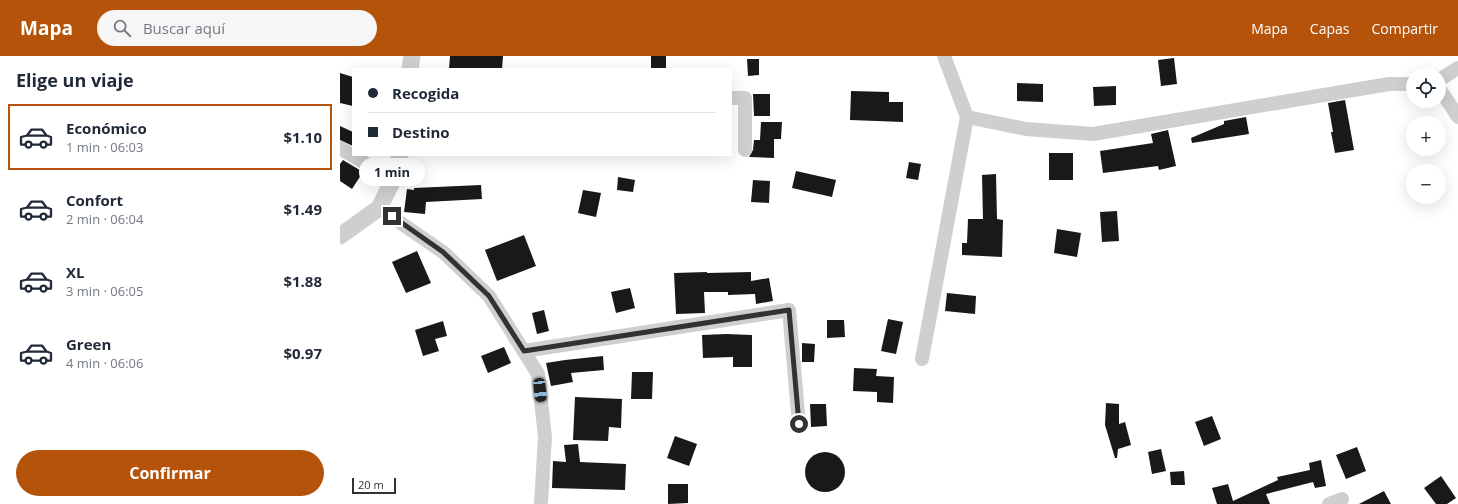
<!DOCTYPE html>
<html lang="es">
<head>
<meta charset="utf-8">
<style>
	:root { --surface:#fff; --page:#f6f6f7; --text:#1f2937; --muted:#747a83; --line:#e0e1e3; --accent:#b45309 }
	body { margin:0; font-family:"Open Sans",sans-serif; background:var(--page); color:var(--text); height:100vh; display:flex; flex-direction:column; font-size:15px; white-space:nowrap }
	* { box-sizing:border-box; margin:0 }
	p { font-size:13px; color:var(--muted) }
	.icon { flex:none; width:22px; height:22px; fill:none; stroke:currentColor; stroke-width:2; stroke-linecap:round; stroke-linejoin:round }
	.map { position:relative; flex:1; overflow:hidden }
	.drawer { display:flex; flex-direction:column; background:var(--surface); width:340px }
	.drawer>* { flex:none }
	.banner { position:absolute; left:12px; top:12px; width:380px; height:88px; border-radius:0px; box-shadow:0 4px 16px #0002; display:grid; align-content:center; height:88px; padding:0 16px; background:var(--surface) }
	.buttons { position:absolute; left:1066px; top:12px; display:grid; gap:8px }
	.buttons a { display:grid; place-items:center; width:40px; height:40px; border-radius:50%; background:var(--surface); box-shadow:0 4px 16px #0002; font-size:20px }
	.scale { position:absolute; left:12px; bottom:10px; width:44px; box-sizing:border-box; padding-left:4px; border:2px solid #323232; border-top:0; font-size:11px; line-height:14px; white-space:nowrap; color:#323232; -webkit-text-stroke:3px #fff; paint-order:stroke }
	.end { position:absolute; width:18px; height:18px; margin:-9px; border:5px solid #323232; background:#fff; box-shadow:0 0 0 2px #fff }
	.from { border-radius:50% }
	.bubble { position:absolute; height:28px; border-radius:14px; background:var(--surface); box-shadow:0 4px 16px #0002; font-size:13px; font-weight:700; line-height:28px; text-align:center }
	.car { position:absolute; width:12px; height:24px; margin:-12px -6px; border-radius:5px; box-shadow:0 0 3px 1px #0007; background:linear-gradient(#222 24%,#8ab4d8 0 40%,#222 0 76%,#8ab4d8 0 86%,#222 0) }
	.banner b { display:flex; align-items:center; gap:14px; height:38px; font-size:15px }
	.banner b+b { border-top:1px solid var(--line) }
	.banner i { width:10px; height:10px; background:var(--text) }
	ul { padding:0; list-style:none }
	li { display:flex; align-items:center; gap:12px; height:66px; margin:0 8px 6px; padding:0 8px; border:2px solid transparent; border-radius:0px }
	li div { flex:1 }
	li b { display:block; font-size:15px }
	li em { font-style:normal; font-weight:700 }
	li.current { border-color:var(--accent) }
	li>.icon { width:36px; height:36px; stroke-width:1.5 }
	h2 { padding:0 16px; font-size:18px; line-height:48px }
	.cta { display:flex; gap:8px; margin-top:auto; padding:8px 16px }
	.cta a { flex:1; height:46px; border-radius:24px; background:var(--accent); color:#fff; font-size:16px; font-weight:700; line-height:46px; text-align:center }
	header { display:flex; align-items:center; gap:24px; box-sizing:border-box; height:56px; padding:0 20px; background:var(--accent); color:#fff }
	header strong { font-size:19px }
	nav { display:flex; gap:22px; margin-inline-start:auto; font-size:14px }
	.search { width:280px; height:36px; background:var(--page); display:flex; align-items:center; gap:10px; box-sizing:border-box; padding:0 14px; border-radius:22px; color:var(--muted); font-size:15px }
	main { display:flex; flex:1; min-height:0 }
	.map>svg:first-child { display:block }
	.building { fill:#191919 }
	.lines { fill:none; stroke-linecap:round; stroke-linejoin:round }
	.minor { stroke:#cfcfcf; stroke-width:14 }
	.tertiary { stroke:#cfcfcf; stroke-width:17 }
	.route { stroke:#323232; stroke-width:5 }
</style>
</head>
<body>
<header>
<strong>Mapa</strong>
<div class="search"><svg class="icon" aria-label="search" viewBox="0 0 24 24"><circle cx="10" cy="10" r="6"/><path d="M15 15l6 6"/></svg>Buscar aquí</div>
<nav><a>Mapa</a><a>Capas</a><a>Compartir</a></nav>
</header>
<main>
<section class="drawer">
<h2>Elige un viaje</h2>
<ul>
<li class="current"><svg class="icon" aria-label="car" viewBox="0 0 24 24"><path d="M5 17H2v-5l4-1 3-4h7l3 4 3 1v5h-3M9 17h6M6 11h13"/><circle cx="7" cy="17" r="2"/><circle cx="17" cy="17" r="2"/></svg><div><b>Económico</b><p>1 min · 06:03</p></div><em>$1.10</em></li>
<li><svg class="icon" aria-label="car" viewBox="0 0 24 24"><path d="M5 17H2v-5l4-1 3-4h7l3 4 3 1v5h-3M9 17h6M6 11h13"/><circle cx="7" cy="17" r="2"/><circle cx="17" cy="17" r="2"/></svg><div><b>Confort</b><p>2 min · 06:04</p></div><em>$1.49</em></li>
<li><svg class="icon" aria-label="car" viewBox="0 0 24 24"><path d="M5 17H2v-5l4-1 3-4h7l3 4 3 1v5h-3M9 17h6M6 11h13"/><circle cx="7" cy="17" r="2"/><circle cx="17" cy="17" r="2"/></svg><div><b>XL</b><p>3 min · 06:05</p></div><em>$1.88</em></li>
<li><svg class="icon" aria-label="car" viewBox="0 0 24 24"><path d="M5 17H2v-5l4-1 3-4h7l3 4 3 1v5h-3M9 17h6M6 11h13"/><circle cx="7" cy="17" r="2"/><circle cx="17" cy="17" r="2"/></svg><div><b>Green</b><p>4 min · 06:06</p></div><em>$0.97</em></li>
</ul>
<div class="cta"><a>Confirmar</a></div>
</section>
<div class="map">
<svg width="1118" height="448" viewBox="0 0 1118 448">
	<rect width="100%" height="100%" fill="#fff"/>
	<g class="building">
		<path d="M110 0H163L162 13H109Z"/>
		<rect x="311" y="0" width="15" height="13"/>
		<path d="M834 2 837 28 821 30 818 4Z"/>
		<path d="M407 3H419V19L408 20Z"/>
		<path d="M0 17 13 21V50L0 47Z"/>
		<path d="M677 27 703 28V46L677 45Z"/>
		<path d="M776 30V49L754 50 753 31Z"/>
		<path d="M511 35 549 36V46H563V66L510 64Z"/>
		<path d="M413 38H430V60H414Z"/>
		<path d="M1005 44 1014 94 995 97 991 76H993L988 47Z"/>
		<path d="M906 61 909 78 852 87 851 82 884 68V65Z"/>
		<path d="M421 66H442L441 83H434V102L409 101 413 94 414 84H420Z"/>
		<path d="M0 70 13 76V90L0 84Z"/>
		<path d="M828 74 836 110 819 114 818 110 763 117 760 95 813 87 811 78Z"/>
		<rect x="709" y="97" width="24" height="27"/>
		<path d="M3 104 23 116 12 133 0 125V108Z"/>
		<path d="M569 106 581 108 578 124 566 122Z"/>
		<path d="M456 115 496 124 492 141 452 132Z"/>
		<path d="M656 118 657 163 663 164 662 201 622 199V187H627L628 163H643L642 119Z"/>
		<path d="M278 121 295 124 293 136 277 134Z"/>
		<path d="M413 124 430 125 429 147 411 146Z"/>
		<path d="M141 129 142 143 86 146 85 158 64 156 67 133 74 134V132Z"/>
		<path d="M243 134 261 137 256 161 238 157Z"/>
		<path d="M777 155 779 185 762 186 760 156Z"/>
		<path d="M717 173 741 177 737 201 714 197Z"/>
		<path d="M184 179 196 210 157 225 145 194Z"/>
		<path d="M77 195 91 227 66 237 52 206Z"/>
		<path d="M367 216V217L411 216V225L429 222 433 245 416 248 415 238 388 239V236H364L365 257 336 258 334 217Z"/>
		<path d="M290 232 295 252 276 257 271 236Z"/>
		<path d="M607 237 636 240 635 258 605 255Z"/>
		<path d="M204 254 209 275 197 278 192 257Z"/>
		<path d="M548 263 563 266 556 298 541 295Z"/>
		<path d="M487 264H504L505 281 487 282Z"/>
		<path d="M103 265 107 280 95 283 99 295 83 300 75 274Z"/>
		<path d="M386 278 412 279V311H393V301L363 302 362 279Z"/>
		<path d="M462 287 475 288 474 306H462Z"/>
		<path d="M164 291 171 307 148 317 141 300Z"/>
		<path d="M263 300 264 314 231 317 233 326 211 330 206 307 225 304Z"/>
		<path d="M514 312 537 313 536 320 554 321 553 347 537 346V336L513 335Z"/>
		<path d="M292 316H313L312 343H291Z"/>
		<path d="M235 341 282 343 281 372 269 371 268 385 233 384Z"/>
		<path d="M766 347 779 348V368L785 366 791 389 778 393 777 402H775L765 369Z"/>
		<path d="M470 348H486L487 370 471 371Z"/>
		<path d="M872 360 881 383 864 390 855 366Z"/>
		<path d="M335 380 357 388 349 410 327 402Z"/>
		<path d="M238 388 240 406 286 408 285 434 212 432 213 405 226 406 224 389Z"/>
		<path d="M1017 391 1026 415 1006 423 996 399Z"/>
		<path d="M821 393 826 415 812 418 808 396Z"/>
		<circle cx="485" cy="416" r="20"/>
		<path d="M981 404 986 430 975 432 973 426 926 438 930 448H877L872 432 888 428 893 445 938 424 937 421 970 414 969 407Z"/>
		<path d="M844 415 845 429H831L830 416Z"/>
		<path d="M1101 420 1116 442 1107 448H1096L1084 432Z"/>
		<path d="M328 428H348V447L328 448Z"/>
		<path d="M1044 435 1051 448H1019Z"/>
	</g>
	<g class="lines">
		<g class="minor">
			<path d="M604 0 627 61 686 73 753 78 1049 28H1073"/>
			<path d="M1099 24 1118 12"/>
			<path d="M1099 32 1118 61"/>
			<path d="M391 42H405V94"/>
			<path d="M0 92 53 124"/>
			<path d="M39 152 103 196 149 240 198 318 205 381 201 448"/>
			<path d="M184 295 449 254 459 368"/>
			<path d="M582 303 627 61"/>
			<path d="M989 448 1002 443"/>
		</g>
		<g class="tertiary">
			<path d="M70 13 72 0"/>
			<path d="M0 180 39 152 53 124 60 99"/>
		</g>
	</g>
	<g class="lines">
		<path class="route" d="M52 160 103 196 149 240 184 295 449 254 459 368"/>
	</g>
</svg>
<div class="buttons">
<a><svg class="icon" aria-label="locate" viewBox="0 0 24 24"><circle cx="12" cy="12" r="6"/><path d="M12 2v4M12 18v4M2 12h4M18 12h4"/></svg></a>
<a>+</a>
<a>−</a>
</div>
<div class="scale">20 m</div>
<i class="end from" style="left:459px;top:368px"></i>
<i class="end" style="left:52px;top:160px"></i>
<div class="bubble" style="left:19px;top:102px;width:66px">1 min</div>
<i class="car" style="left:200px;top:334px;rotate:174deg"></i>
<div class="banner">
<b><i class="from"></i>Recogida</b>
<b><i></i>Destino</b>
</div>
</div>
</main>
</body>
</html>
